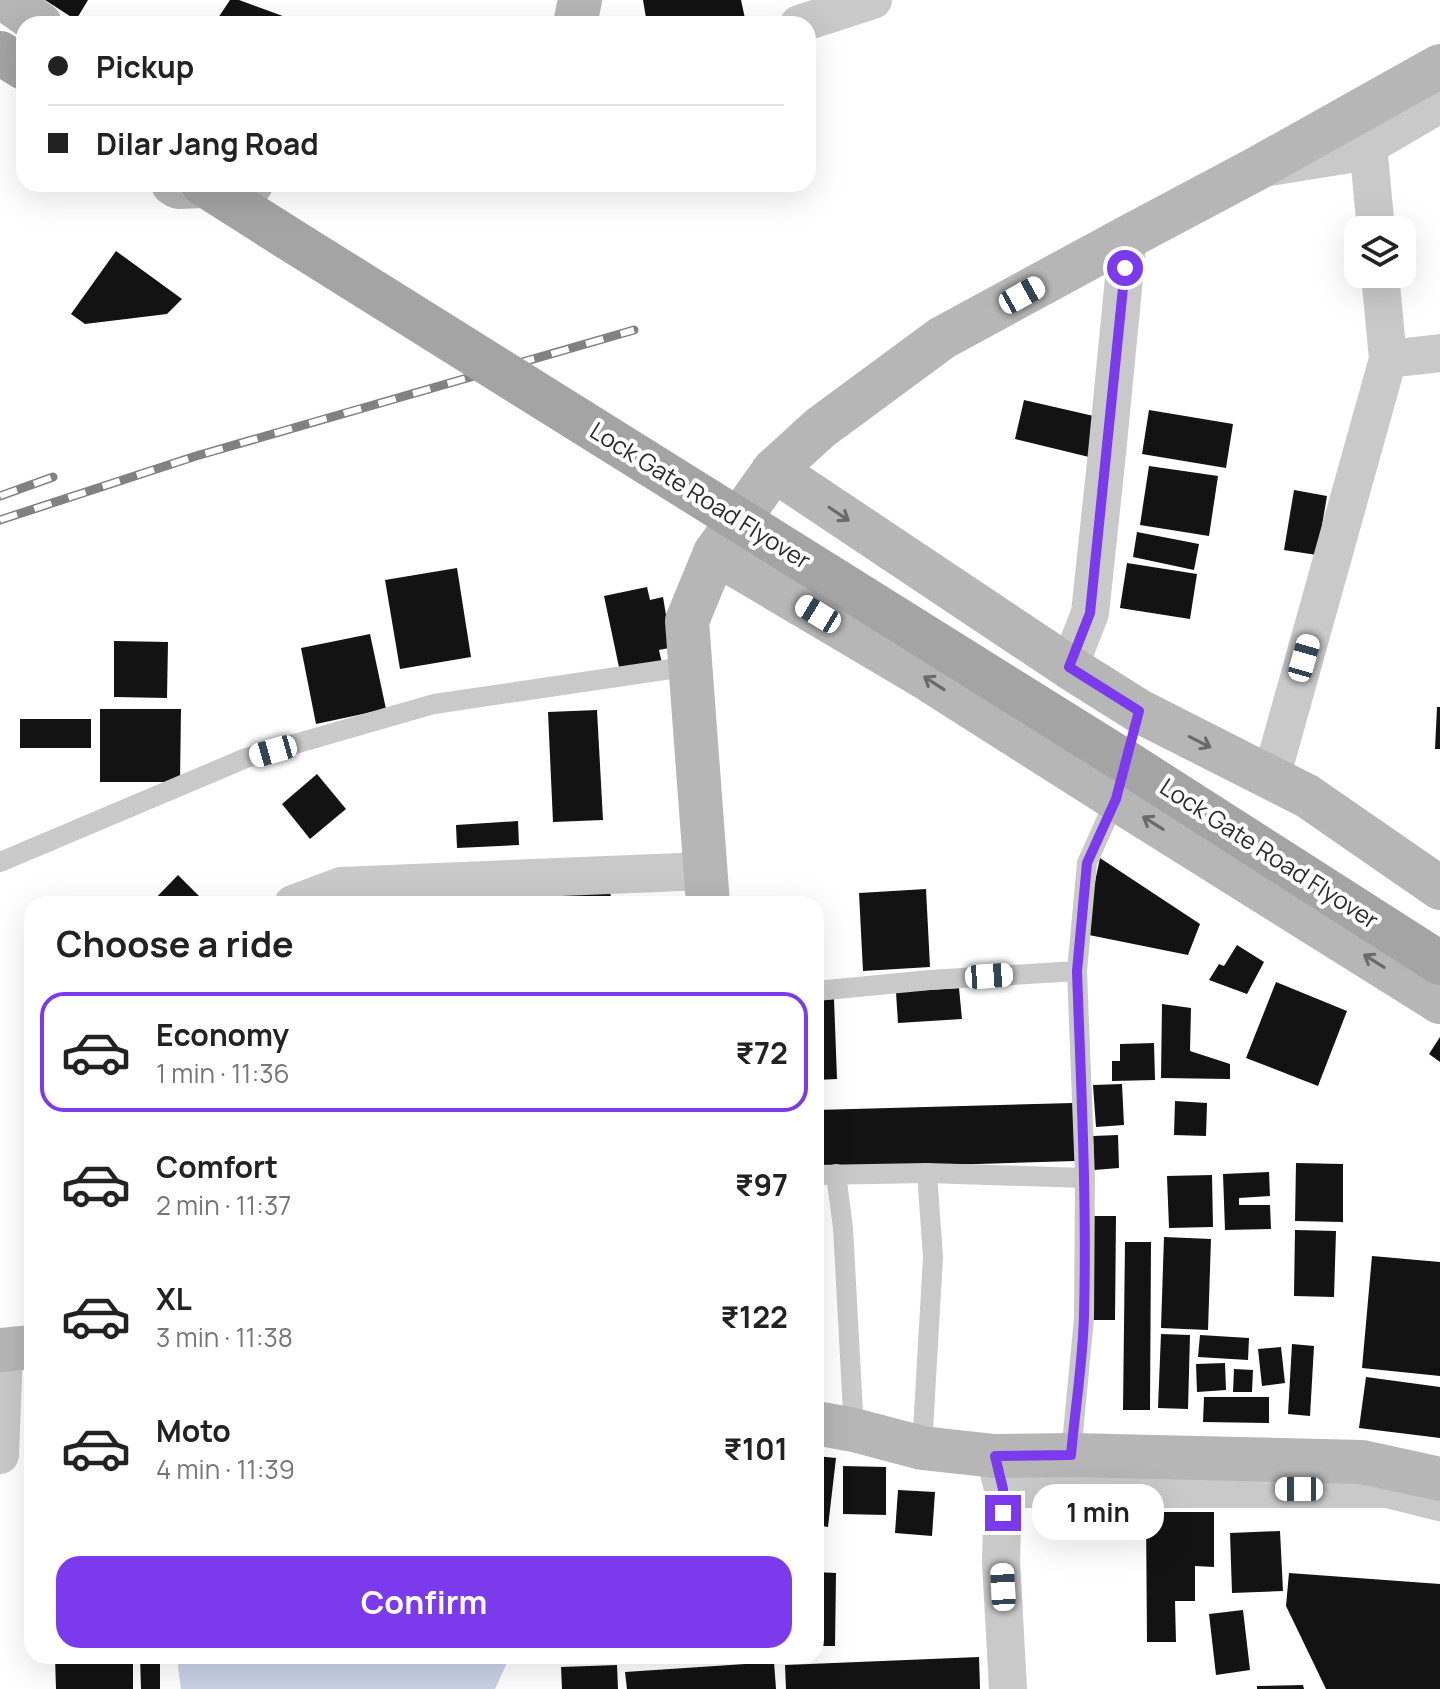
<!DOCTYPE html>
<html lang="en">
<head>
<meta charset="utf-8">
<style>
	:root { --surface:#fff; --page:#f6f6f6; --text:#222; --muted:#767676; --line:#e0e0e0; --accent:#7c3aed }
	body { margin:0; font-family:Manrope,sans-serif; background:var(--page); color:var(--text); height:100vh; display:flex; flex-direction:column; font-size:30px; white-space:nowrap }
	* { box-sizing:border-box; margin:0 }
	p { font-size:26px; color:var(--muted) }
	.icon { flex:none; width:44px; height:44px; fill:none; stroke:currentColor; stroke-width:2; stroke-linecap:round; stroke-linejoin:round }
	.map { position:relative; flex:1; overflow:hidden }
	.panel { position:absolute; left:24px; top:896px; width:800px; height:768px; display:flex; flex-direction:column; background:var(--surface); border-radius:24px; box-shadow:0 8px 32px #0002 }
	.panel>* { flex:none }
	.top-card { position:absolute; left:16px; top:16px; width:800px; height:176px; border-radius:24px; box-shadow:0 8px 32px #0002; display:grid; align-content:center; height:176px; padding:0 32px; background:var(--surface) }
	.tools { position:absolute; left:1344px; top:216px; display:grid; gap:16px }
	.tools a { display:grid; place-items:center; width:72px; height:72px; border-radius:16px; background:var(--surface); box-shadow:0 8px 32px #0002; font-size:40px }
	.end { position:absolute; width:36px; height:36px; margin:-18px; border:10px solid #7c3aed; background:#fff; box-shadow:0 0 0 4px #fff }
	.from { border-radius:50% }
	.bubble { position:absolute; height:56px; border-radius:24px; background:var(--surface); box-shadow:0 8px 32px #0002; font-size:26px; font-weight:700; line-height:56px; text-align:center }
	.car { position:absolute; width:24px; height:48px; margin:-24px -12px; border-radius:10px; box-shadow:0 0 6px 2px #0007; background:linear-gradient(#fff 24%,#345 0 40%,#fff 0 76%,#345 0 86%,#fff 0) }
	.top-card b { display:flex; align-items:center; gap:28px; height:76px; font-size:30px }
	.top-card b+b { border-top:2px solid var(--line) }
	.top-card i { width:20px; height:20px; background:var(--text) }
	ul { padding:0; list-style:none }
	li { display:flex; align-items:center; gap:24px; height:120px; margin:0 16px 12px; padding:0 16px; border:4px solid transparent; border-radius:24px }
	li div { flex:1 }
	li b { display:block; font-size:30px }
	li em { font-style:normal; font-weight:700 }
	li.active { border-color:var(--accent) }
	li>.icon { width:72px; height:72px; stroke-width:1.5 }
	h2 { padding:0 32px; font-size:36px; line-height:96px }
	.action { display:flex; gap:16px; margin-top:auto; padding:16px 32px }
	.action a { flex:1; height:92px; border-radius:24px; background:var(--accent); color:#fff; font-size:32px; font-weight:700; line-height:92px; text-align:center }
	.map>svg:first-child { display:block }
	.water { fill:#c9d2e6 }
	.building { fill:#131313 }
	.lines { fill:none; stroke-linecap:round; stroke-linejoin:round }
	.lane { stroke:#c9c9c9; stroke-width:20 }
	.street { stroke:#c9c9c9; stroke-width:38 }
	.secondary { stroke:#b6b6b6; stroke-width:44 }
	.primary { stroke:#a4a4a4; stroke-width:44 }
	.rail-casing { stroke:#818181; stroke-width:9 }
	.rail { stroke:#fff; stroke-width:6; stroke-dasharray:18; stroke-linecap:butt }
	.primary-bridge { stroke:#a4a4a4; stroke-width:44 }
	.oneway { stroke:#6a6a6a }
	.route { stroke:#7c3aed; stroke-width:10 }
	.labels { text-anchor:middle; stroke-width:8; stroke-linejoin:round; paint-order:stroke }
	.street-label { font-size:24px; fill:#2c2c2c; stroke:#fff }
</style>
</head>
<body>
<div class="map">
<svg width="1440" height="1689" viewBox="0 0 1440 1689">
	<rect width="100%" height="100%" fill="#fff"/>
	<path class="water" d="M179 1656H504L506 1665 495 1689H181L178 1667Z"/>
	<g class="building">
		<path d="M45 0H88L76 20Z"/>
		<path d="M230 0H239L291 19 287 24H214Z"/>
		<path d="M643 0H741L746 23 647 24Z"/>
		<path d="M116 251 182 299 167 314 85 324 71 314Z"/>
		<path d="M1024 400 1098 417 1089 457 1015 439Z"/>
		<path d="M1149 410 1233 424 1226 468 1142 454Z"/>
		<path d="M1149 466 1218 476 1209 536 1140 525Z"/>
		<path d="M1294 490 1327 496 1317 555 1284 550Z"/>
		<path d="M1137 532 1199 544 1194 570 1133 557Z"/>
		<path d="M1127 563 1197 574 1190 619 1120 608Z"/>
		<path d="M457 568 471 657 400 669 385 580Z"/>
		<path d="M647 587 650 600 663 597 666 615 679 646 659 650 662 663 620 672 604 596Z"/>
		<path d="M370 634 386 709 316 724 301 648Z"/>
		<path d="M114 641 168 642 167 698 114 697Z"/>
		<path d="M1437 707H1440V749H1435Z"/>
		<path d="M100 709H181L180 782H100Z"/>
		<path d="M597 710 603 820 553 822 548 712Z"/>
		<rect x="20" y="719" width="71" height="29"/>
		<path d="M317 774 346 809 310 839 282 804Z"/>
		<path d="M518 821 519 845 457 848 456 825Z"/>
		<path d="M1100 858 1200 924 1188 955 1084 934Z"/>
		<path d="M178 875 207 904H150Z"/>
		<path d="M609 884 612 904H497L496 897Z"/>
		<path d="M926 889 930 967 863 971 859 893Z"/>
		<path d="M1237 945 1264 962 1247 994 1209 980 1219 964 1224 966Z"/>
		<path d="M1276 982 1347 1011 1318 1086 1246 1058Z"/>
		<path d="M959 988 962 1019 898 1023 896 992Z"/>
		<path d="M834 999 837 1079 816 1080V1059H821L819 1018H816V1000Z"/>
		<path d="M1162 1004 1191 1008 1190 1051 1230 1064V1079L1161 1078Z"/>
		<path d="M1440 1037V1062L1429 1054Z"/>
		<path d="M1154 1043 1155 1080 1112 1081V1061H1120V1044Z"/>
		<path d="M1122 1084 1124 1125 1096 1127 1093 1085Z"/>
		<path d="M1175 1101 1207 1103 1206 1136 1174 1135Z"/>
		<path d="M1073 1103 1075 1161 816 1169V1110Z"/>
		<path d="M1118 1135 1119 1168 1094 1170 1093 1136Z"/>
		<path d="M1296 1163 1343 1164V1222L1295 1221Z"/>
		<path d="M1269 1172 1270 1196 1239 1198V1205H1270L1271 1229 1225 1230 1223 1174Z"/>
		<path d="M1212 1175 1213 1227 1169 1228 1167 1176Z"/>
		<path d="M1090 1216H1116L1115 1320H1089Z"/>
		<path d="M1295 1230 1336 1231 1334 1297 1294 1296Z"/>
		<path d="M1164 1237 1211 1239 1208 1330 1161 1328Z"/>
		<path d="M1125 1242H1151L1150 1410H1123Z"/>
		<path d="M1372 1256 1440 1262V1376L1362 1368Z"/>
		<path d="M1161 1334 1190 1335 1188 1409 1158 1408Z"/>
		<path d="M1200 1335 1249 1338 1248 1360 1198 1357Z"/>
		<path d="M1292 1344 1314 1346 1310 1416 1288 1414Z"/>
		<path d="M1281 1347 1285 1383 1262 1386 1258 1349Z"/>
		<path d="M1225 1363 1226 1390 1197 1392 1196 1364Z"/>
		<path d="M1234 1369 1253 1370 1252 1392H1233Z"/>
		<path d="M1366 1377 1440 1387V1438L1359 1428Z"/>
		<path d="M1204 1397H1269V1423L1203 1422Z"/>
		<path d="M816 1456 836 1458 828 1527 816 1525Z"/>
		<path d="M843 1466 886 1467V1515L843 1514Z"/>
		<path d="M898 1490 935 1492 932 1536 895 1533Z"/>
		<path d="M1146 1512H1214V1567L1195 1566V1601H1175L1176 1642H1147Z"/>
		<path d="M1280 1531 1283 1591 1232 1593 1230 1533Z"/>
		<path d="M816 1572 836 1573 835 1646H816Z"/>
		<path d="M1289 1573 1440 1584V1689H1326L1286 1606Z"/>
		<path d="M1243 1610 1250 1670 1216 1675 1209 1614Z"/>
		<path d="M55 1656H133V1689H56Z"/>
		<path d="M140 1656H160V1689H141Z"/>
		<path d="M979 1657 980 1689H786L785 1665Z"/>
		<path d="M774 1662 776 1689H627L625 1672Z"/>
		<path d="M617 1665 618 1689H562L561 1667Z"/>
		<path d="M1303 1685 1304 1689H1257V1686Z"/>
	</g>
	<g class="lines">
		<g class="lane">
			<path d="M0 862 246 758 434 704 691 666"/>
			<path d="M816 991 930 980 1077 971"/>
			<path d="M836 1174 843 1228 854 1430"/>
			<path d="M816 1175 927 1173 1085 1178"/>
			<path d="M922 1448 933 1257 927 1173"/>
			<path d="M1071 1455 1084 1318 1085 1178 1077 971 1087 863 1117 796"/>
		</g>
		<g class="street">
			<path d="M799 24 873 0"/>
			<path d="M1368 145 1376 230"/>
			<path d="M1270 167 1356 153 1440 104"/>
			<path d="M1388 359 1440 353"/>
			<path d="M1069 667 1090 613 1107 453 1128 237"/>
			<path d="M1271 778 1388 359 1380 274"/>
			<path d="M293 904 341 886 705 871"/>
			<path d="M0 1455 4 1349"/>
			<path d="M997 1465 1003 1489 1001 1561 1008 1689"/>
			<path d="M1003 1489H1388L1440 1502"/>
		</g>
		<g class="secondary">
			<path d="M6 0 40 24"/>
			<path d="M575 24 580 0"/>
			<path d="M173 184 178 187 251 184"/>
			<path d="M774 470 1069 667 1139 711 1307 796 1440 888"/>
			<path d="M715 553 921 675 1116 799 1440 1002"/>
			<path d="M708 904 687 621 715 553 774 470 820 428 942 338 1128 237 1256 169 1440 66"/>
			<path d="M0 1350 32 1347"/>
			<path d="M816 1423 854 1430 922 1448 995 1456 1071 1455 1362 1462 1440 1479"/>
		</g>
		<path class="primary" d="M0 53 24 68"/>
		<g class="rail-casing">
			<g id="rail">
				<path d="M0 496 53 477"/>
				<path d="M0 520 196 456 634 330"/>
			</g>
		</g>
		<use href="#rail" class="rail"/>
		<path class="primary-bridge" d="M203 184 291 240 1121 759 1440 963"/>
	</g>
	<defs><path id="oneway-shaft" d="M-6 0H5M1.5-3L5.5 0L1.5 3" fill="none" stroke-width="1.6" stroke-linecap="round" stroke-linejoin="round" transform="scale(2)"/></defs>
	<g class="oneway">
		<use href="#oneway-shaft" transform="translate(839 514) rotate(34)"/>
		<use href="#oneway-shaft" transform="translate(934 683) rotate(-147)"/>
		<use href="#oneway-shaft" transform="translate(1200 742) rotate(27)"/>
		<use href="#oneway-shaft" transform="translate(1153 823) rotate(-148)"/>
		<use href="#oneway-shaft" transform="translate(1374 961) rotate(-148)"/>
	</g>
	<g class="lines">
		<path class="route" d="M1003 1513V1489L995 1456 1071 1455C1075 1409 1083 1361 1084 1315 1087 1200 1081 1085 1077 971L1087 863 1116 799 1139 711 1069 667 1090 613 1125 268"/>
	</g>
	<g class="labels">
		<g class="street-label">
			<text transform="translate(700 496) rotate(32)" y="8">Lock Gate Road Flyover</text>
			<text transform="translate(1269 854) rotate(33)" y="8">Lock Gate Road Flyover</text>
		</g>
	</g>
</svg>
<div class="tools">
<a><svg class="icon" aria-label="layers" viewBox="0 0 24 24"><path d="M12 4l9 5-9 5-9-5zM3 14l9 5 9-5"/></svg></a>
</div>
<i class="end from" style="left:1125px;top:268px"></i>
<i class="end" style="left:1003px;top:1513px"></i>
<div class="bubble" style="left:1032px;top:1484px;width:132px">1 min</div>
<i class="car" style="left:1022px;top:295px;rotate:61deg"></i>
<i class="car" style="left:818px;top:614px;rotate:301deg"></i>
<i class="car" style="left:1304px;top:658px;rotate:16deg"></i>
<i class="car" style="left:273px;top:751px;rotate:254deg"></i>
<i class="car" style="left:989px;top:976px;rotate:86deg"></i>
<i class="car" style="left:1299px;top:1489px;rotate:270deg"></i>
<i class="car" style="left:1003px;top:1587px;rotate:357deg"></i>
<div class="top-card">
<b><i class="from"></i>Pickup</b>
<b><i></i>Dilar Jang Road</b>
</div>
<section class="panel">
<h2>Choose a ride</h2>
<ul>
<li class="active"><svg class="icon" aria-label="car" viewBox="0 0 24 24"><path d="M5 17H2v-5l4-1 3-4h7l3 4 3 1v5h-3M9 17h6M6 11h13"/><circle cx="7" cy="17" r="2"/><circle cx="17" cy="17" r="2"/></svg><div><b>Economy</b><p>1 min · 11:36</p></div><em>₹72</em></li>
<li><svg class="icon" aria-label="car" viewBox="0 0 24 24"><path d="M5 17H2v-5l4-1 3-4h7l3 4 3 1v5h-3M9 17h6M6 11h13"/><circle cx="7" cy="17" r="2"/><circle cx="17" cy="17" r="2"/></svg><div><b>Comfort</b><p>2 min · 11:37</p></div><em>₹97</em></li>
<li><svg class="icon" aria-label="car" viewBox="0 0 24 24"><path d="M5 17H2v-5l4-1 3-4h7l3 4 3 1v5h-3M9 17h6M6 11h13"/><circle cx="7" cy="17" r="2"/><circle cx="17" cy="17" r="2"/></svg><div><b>XL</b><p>3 min · 11:38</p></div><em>₹122</em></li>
<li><svg class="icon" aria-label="car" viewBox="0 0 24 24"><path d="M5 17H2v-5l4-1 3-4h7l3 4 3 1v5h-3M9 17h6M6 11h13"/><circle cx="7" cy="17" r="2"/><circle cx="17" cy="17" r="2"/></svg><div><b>Moto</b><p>4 min · 11:39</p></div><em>₹101</em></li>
</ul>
<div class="action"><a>Confirm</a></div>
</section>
</div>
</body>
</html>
